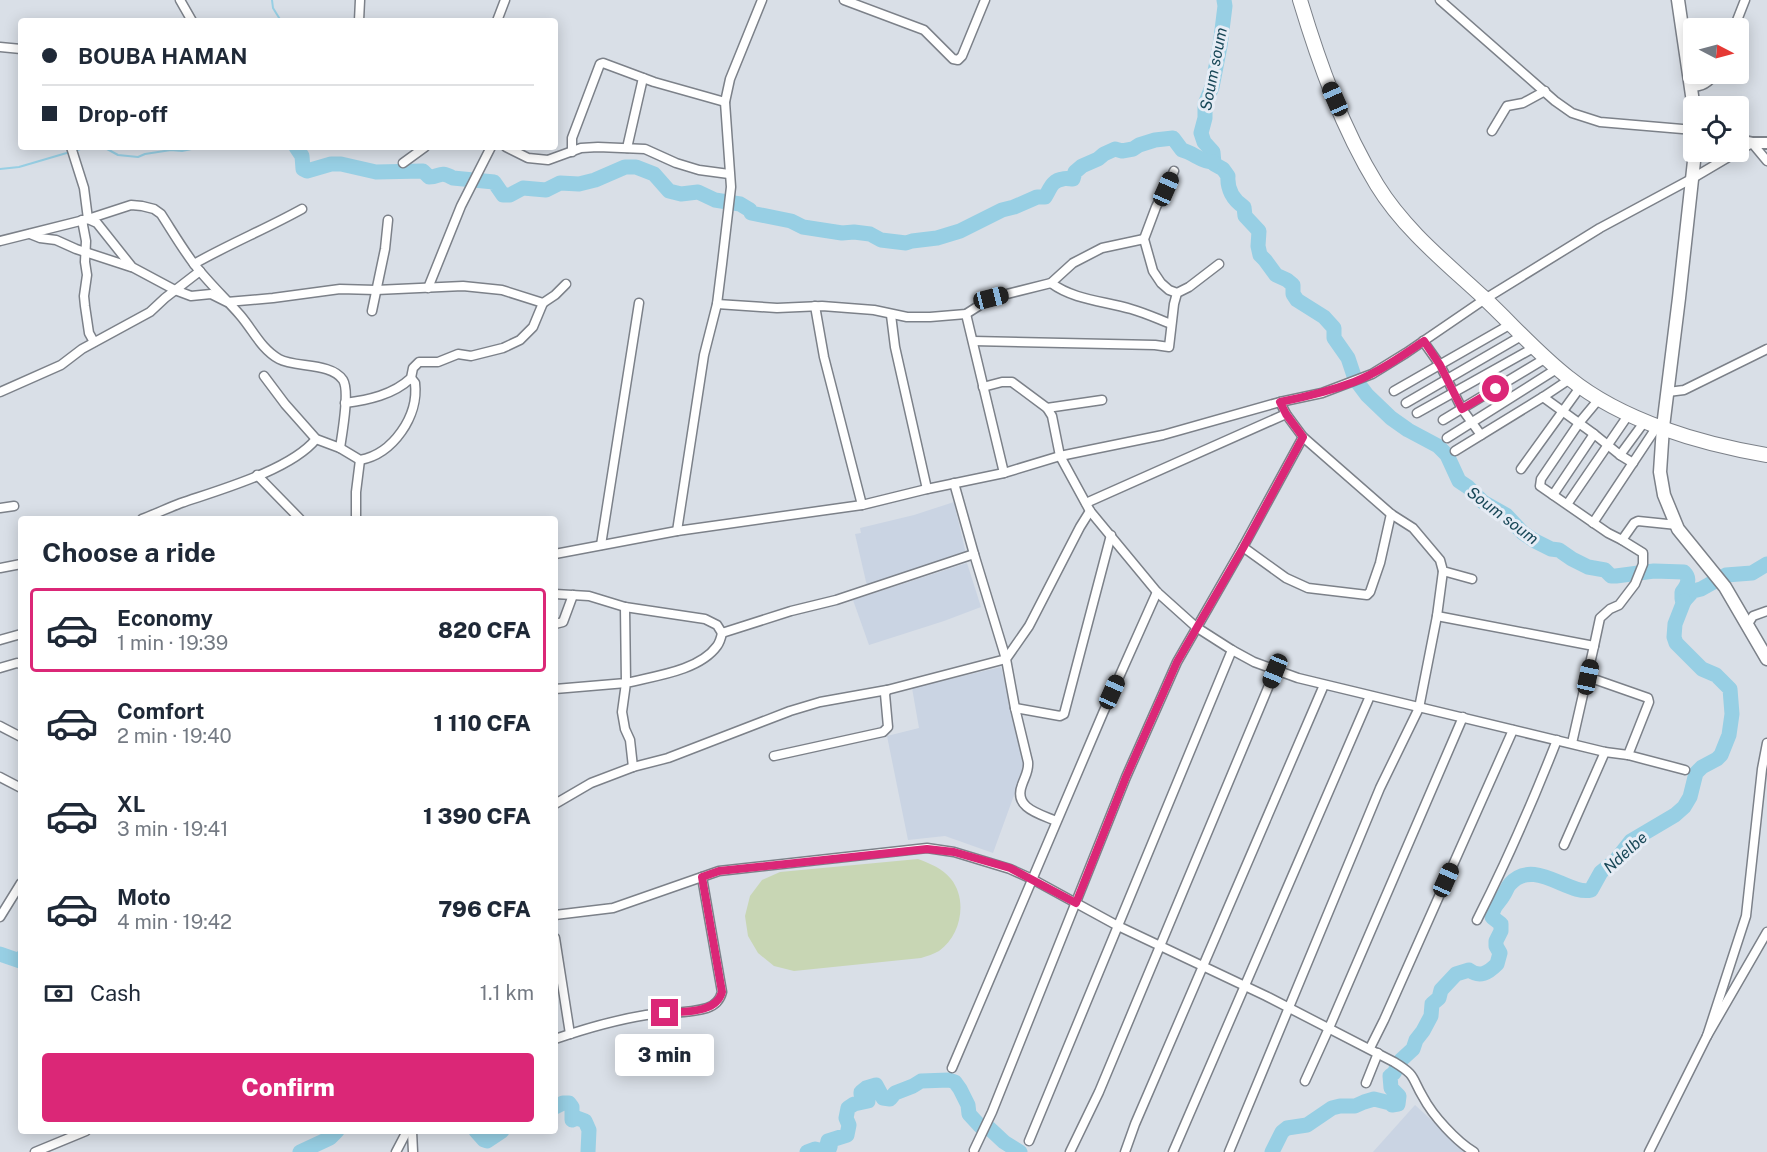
<!DOCTYPE html>
<html lang="en">
<head>
<meta charset="utf-8">
<style>
	:root { --surface:#fff; --page:#f2f2f3; --text:#1f2937; --muted:#747a83; --line:#e0e1e3; --accent:#db2777 }
	body { margin:0; font-family:"Public Sans",sans-serif; background:var(--page); color:var(--text); height:100vh; display:flex; flex-direction:column; font-size:22px; white-space:nowrap }
	* { box-sizing:border-box; margin:0 }
	p { font-size:20px; color:var(--muted) }
	.icon { flex:none; width:33px; height:33px; fill:none; stroke:currentColor; stroke-width:2; stroke-linecap:round; stroke-linejoin:round }
	.map { position:relative; flex:1; overflow:hidden }
	.panel { position:absolute; left:18px; top:516px; width:540px; height:618px; display:flex; flex-direction:column; background:var(--surface); border-radius:6px; box-shadow:0 3px 15px #0003 }
	.panel>* { flex:none }
	.banner { position:absolute; left:18px; top:18px; width:540px; height:132px; border-radius:6px; box-shadow:0 3px 15px #0003; display:grid; align-content:center; height:132px; padding:0 24px; background:var(--surface) }
	.needle { width:39px; rotate:96deg }
	.buttons { position:absolute; left:1683px; top:18px; display:grid; gap:12px }
	.buttons a { display:grid; place-items:center; width:66px; height:66px; border-radius:6px; background:var(--surface); box-shadow:0 3px 15px #0003; font-size:30px }
	.end { position:absolute; width:27px; height:27px; margin:-14px; border:8px solid #db2777; background:#fff; box-shadow:0 0 0 3px #fff }
	.from { border-radius:50% }
	.bubble { position:absolute; height:42px; border-radius:6px; background:var(--surface); box-shadow:0 3px 15px #0003; font-size:20px; font-weight:800; line-height:42px; text-align:center }
	.car { position:absolute; width:18px; height:36px; margin:-18px -9px; border-radius:8px; box-shadow:0 0 4px 2px #0007; background:linear-gradient(#222 24%,#8ab4d8 0 40%,#222 0 76%,#8ab4d8 0 86%,#222 0) }
	.banner b { display:flex; align-items:center; gap:21px; height:57px; font-size:22px }
	.banner b+b { border-top:2px solid var(--line) }
	.banner i { width:15px; height:15px; background:var(--text) }
	ul { padding:0; list-style:none }
	li { display:flex; align-items:center; gap:18px; height:84px; margin:0 12px 9px; padding:0 12px; border:3px solid transparent; border-radius:6px }
	li div { flex:1 }
	li b { display:block; font-size:22px }
	li em { font-style:normal; font-weight:800 }
	li.current { border-color:var(--accent) }
	li>.icon { width:54px; height:54px; stroke-width:1.5 }
	h2 { padding:0 24px; font-size:27px; line-height:72px }
	.pay { display:flex; align-items:center; gap:15px; height:66px; padding:0 24px; font-size:22px }
	.pay p { margin-inline-start:auto }
	.button { display:flex; gap:12px; margin-top:auto; padding:12px 24px }
	.button a { flex:1; height:69px; border-radius:6px; background:var(--accent); color:#fff; font-size:24px; font-weight:800; line-height:69px; text-align:center }
	.map>svg:first-child { display:block }
	.built { fill:#cad4e3 }
	.garden { fill:#c8d6b4 }
	.lines { fill:none; stroke-linecap:round; stroke-linejoin:round }
	.stream { stroke:#97cfe4; stroke-width:2 }
	.river { stroke:#97cfe4; stroke-width:15 }
	.minor-casing { stroke:#7c8189; stroke-width:11 }
	.tertiary-casing { stroke:#7c8189; stroke-width:14 }
	.secondary-casing { stroke:#7c8189; stroke-width:15 }
	.primary-casing { stroke:#7c8189; stroke-width:16 }
	.minor { stroke:#fff; stroke-width:8 }
	.tertiary { stroke:#fff; stroke-width:10 }
	.secondary { stroke:#fff; stroke-width:12 }
	.primary { stroke:#fff; stroke-width:14 }
	.route { stroke:#db2777; stroke-width:8 }
	.labels { text-anchor:middle; stroke-width:6; stroke-linejoin:round; paint-order:stroke }
	.water-label { font-size:16px; font-style:italic; fill:#184757; stroke:#e6ecf5 }
</style>
</head>
<body>
<div class="map">
<svg width="1767" height="1152" viewBox="0 0 1767 1152">
	<rect width="100%" height="100%" fill="#d9dfe7"/>
	<g class="built">
		<path d="M954 502 966 554 867 586 855 534 861 533 860 528 914 515Z"/>
		<path d="M967 563 981 607 944 621 869 645 853 600Z"/>
		<path d="M1001 667 1025 765 993 853 945 836 908 840 887 736 919 728 912 688Z"/>
		<path d="M1415 1105 1466 1152H1373Z"/>
	</g>
	<path class="garden" d="M918 859C931 864 942 868 951 879 968 900 961 936 939 951 934 954 927 956 921 958L794 971 774 966 758 953 748 936 745 916 750 896 762 880 780 872Z"/>
	<g class="lines">
		<g class="stream">
			<path d="M272 0 273 8 281 21"/>
			<path d="M75 151 83 148 107 149 118 155 138 157 145 154 171 150 182 151 201 147"/>
			<path d="M0 169 19 167 70 152"/>
		</g>
		<g class="river">
			<path d="M1224 0 1225 6 1220 46 1212 87 1205 104V118L1201 133 1204 142 1213 152 1214 164 1223 169 1228 176C1227 189 1233 200 1244 207L1245 216 1259 231 1258 246 1260 255 1265 260 1276 275 1287 280 1293 285V294L1297 300 1324 317 1334 328V338L1348 358 1355 379 1367 395 1391 418 1408 430 1438 446 1447 455 1459 481 1468 487 1483 502 1506 515 1523 533 1535 541 1551 549 1559 550 1572 559 1588 567 1605 570 1611 576H1616L1654 571 1684 572C1691 579 1687 586 1682 592V599L1684 601 1693 591 1701 589 1726 575 1752 573 1767 564"/>
			<path d="M296 147 302 156 303 169 307 171 331 164H341L376 172 423 171 429 177C441 177 439 170 453 178L494 182 503 195H510L523 188 546 190 560 183 579 184 595 180 625 167H636L654 174 669 191 681 194 698 192 715 200 740 204 750 210 751 213 791 221 803 227 842 233 854 232 870 234 881 240 906 243 912 241 937 238 960 231 1002 210 1014 207 1037 197H1045C1050 189 1052 180 1063 179 1066 178 1070 179 1073 179L1075 172 1082 166 1098 159 1104 154 1115 149 1122 151 1133 149 1139 145 1155 140 1173 138 1182 150C1194 153 1201 162 1213 162"/>
			<path d="M0 954 20 961 21 958"/>
			<path d="M555 1107 563 1103H569L572 1107V1120L577 1118 585 1121 589 1130 588 1152"/>
			<path d="M476 1131 484 1140 487 1141 502 1131"/>
			<path d="M300 1152 330 1138 337 1131"/>
			<path d="M807 1152 815 1149 828 1152 830 1147 827 1145 828 1141 847 1135 849 1125 846 1118 848 1108 854 1104 868 1101V1097L861 1094V1092L866 1088 876 1085 883 1098 890 1099 895 1093 913 1086 921 1081 949 1080 955 1082 960 1089 968 1105 969 1114 980 1126 989 1128 1004 1142 1020 1152"/>
			<path d="M1272 1152 1282 1132 1287 1128 1307 1125 1332 1108 1340 1106H1355L1364 1102 1374 1099 1390 1103 1392 1105 1398 1104 1399 1096 1391 1088 1390 1076 1394 1073 1401 1060 1413 1049 1416 1040 1423 1031 1431 1016 1432 1004 1439 998 1441 990 1456 974 1469 970C1480 978 1488 973 1497 964L1500 953 1496 946V941L1501 931V924L1492 917C1493 906 1498 904 1503 896 1506 892 1507 887 1510 884 1534 857 1569 896 1591 890L1601 872 1616 860 1631 841 1675 815 1684 807 1690 797 1696 773 1702 767 1717 759 1721 755 1729 735 1732 714 1730 689 1716 675 1702 669 1676 643 1674 637 1675 624 1684 601"/>
		</g>
		<g class="minor-casing">
			<g id="minor">
				<path d="M180 0 192 21"/>
				<path d="M844 0 924 30 953 59 958 60 962 56 985 0"/>
				<path d="M1440 0 1555 101 1572 113 1600 122 1694 130"/>
				<path d="M359 21 360 0"/>
				<path d="M497 21 505 0"/>
				<path d="M1734 28 1745 0"/>
				<path d="M0 47 21 49"/>
				<path d="M1691 87C1701 87 1709 83 1714 74"/>
				<path d="M1492 131 1507 106 1523 103 1545 91"/>
				<path d="M71 147 84 188 88 219 97 223 132 267 175 290 191 296 211 294 227 302 273 298 340 289 376 290 463 286 502 290 543 303 555 295 566 284"/>
				<path d="M506 147 528 158 548 160 581 148 598 147 645 149 676 163 699 170 729 174"/>
				<path d="M627 148 643 78"/>
				<path d="M1738 151 1752 143 1767 161"/>
				<path d="M572 152V138L600 64 603 63 654 82 725 102"/>
				<path d="M403 163 425 147"/>
				<path d="M1174 171 1156 207 1144 239 1153 271 1161 283 1169 290 1177 293"/>
				<path d="M82 220 86 241 85 262 87 275 84 296 85 306 89 333 94 342"/>
				<path d="M30 234 40 238 56 240 76 249 131 267"/>
				<path d="M0 241 88 219 131 205 142 206 154 209 161 214C172 231 182 248 194 264 208 282 225 298 240 315 253 330 261 349 279 359 295 368 331 362 343 380 350 391 342 434 340 448L316 439 285 404 264 376"/>
				<path d="M194 264C229 244 266 229 302 209"/>
				<path d="M1051 283C1074 300 1104 301 1131 309 1145 313 1158 319 1171 324"/>
				<path d="M428 288 461 206 491 147"/>
				<path d="M717 304 777 308 822 306 874 310 907 317H930L966 314 991 298 1051 283 1073 263 1102 248 1144 239"/>
				<path d="M815 306 824 357 862 505"/>
				<path d="M372 311 385 249 388 220"/>
				<path d="M966 314 1004 473"/>
				<path d="M891 315 895 347 927 489"/>
				<path d="M973 341 1155 345 1169 347 1174 304 1177 293 1189 287 1219 264"/>
				<path d="M1423 341 1440 365 1462 409 1481 435"/>
				<path d="M983 387 1002 382H1012L1047 408 1052 416 1060 456 1090 511 1157 592 1196 627 1232 650 1254 662 1298 678 1605 752 1628 755 1685 770"/>
				<path d="M1394 391 1511 324"/>
				<path d="M0 392 61 365 82 349 150 312 165 298 200 271"/>
				<path d="M1668 392 1684 390 1767 349"/>
				<path d="M1543 397 1594 434 1620 455 1633 463"/>
				<path d="M1599 399 1579 423 1541 479 1540 486 1608 533 1622 540 1634 523 1638 521 1677 525"/>
				<path d="M1280 402 1286 414 1303 437 1391 514 1413 528 1440 560 1443 571 1472 579"/>
				<path d="M345 403C368 400 393 395 411 378L413 368 419 362H438L458 354 471 356 503 348 520 340 533 327 543 303"/>
				<path d="M1406 403 1523 335"/>
				<path d="M1047 408 1102 400"/>
				<path d="M1417 413 1535 347"/>
				<path d="M1443 420 1546 358"/>
				<path d="M1447 438 1558 368"/>
				<path d="M340 448 360 460C393 454 419 416 415 383L411 378"/>
				<path d="M1455 451 1543 397 1570 379"/>
				<path d="M1620 455 1645 421"/>
				<path d="M1521 469 1581 386"/>
				<path d="M257 475 300 519"/>
				<path d="M1553 495 1594 434"/>
				<path d="M1086 503 1286 414"/>
				<path d="M1568 503 1629 414"/>
				<path d="M0 508 14 506"/>
				<path d="M142 519C155 514 168 508 181 503 219 490 291 470 316 439"/>
				<path d="M356 519V492L360 460"/>
				<path d="M1593 523 1658 425"/>
				<path d="M677 531 704 355 717 304 722 264 731 187 725 102 730 79 762 0"/>
				<path d="M601 545 639 303"/>
				<path d="M1243 547 1286 578 1308 588 1367 595 1370 592 1380 563 1391 514"/>
				<path d="M555 554 677 531 862 505 927 489 1004 473 1060 456 1163 435 1280 402 1322 393 1372 374 1406 353 1485 299 1600 228 1693 178 1737 152"/>
				<path d="M0 568 21 564"/>
				<path d="M555 594 589 596 625 607 705 619 717 625 722 633 791 611 836 600 974 554 954 483"/>
				<path d="M1437 616 1594 646 1572 743"/>
				<path d="M555 624 563 622 573 595"/>
				<path d="M1748 624 1753 616 1767 611"/>
				<path d="M0 640 21 634"/>
				<path d="M1594 646 1600 618 1610 609 1619 605 1635 584 1643 564V553L1622 540"/>
				<path d="M0 668 17 663 21 664"/>
				<path d="M1588 677 1648 698 1649 702 1628 755"/>
				<path d="M555 689 626 683 625 607"/>
				<path d="M1015 708 1060 716 1064 714 1111 535"/>
				<path d="M0 726 21 737"/>
				<path d="M774 756 883 732 888 727 885 694 887 690 1006 659 974 554"/>
				<path d="M633 767 630 740 625 729 622 712 626 683C654 676 699 671 717 646 720 642 721 638 722 633"/>
				<path d="M0 777 21 788"/>
				<path d="M555 804 591 783 633 767 668 758 790 711 820 702 887 690"/>
				<path d="M1056 821C1040 814 1013 808 1022 785 1025 776 1029 771 1028 762L1015 708 1006 659 1029 626 1080 527 1090 511"/>
				<path d="M1564 845 1605 752"/>
				<path d="M555 915 613 908 719 871 927 848 954 852 1010 869 1032 879 1118 926 1266 996 1394 1062C1417 1076 1411 1077 1423 1097 1433 1116 1456 1141 1474 1152"/>
				<path d="M0 917 21 883"/>
				<path d="M1477 920C1507 861 1533 801 1557 740"/>
				<path d="M555 938 570 1034"/>
				<path d="M1707 1036 1746 916 1762 769 1767 743"/>
				<path d="M555 1039C584 1029 615 1020 646 1015 666 1012 688 1014 707 1008 716 1005 720 1000 722 992L702 877"/>
				<path d="M1370 1048 1384 1020 1513 730"/>
				<path d="M952 1068 1103 713 1157 592"/>
				<path d="M1305 1081 1329 1028 1463 717"/>
				<path d="M1366 1083 1378 1053"/>
				<path d="M412 1131 413 1152"/>
				<path d="M1029 1141 1232 650"/>
				<path d="M974 1150 992 1112 1126 777 1177 662 1243 547 1303 437"/>
				<path d="M35 1152 86 1131"/>
				<path d="M396 1152 407 1131"/>
				<path d="M1070 1152 1099 1092 1275 671"/>
				<path d="M1125 1152 1135 1124 1324 685"/>
				<path d="M1173 1152 1370 696"/>
				<path d="M1229 1152 1380 788 1419 708 1437 616 1443 571"/>
				<path d="M1649 1152 1707 1036 1767 932"/>
			</g>
		</g>
		<g class="tertiary-casing">
			<path id="tertiary" d="M1738 140 1752 143H1767"/>
		</g>
		<g class="secondary-casing">
			<g id="secondary">
				<path d="M1678 0 1694 109"/>
				<path d="M1695 152 1679 298 1663 427 1660 472 1664 495 1678 529 1725 587 1767 659"/>
			</g>
		</g>
		<g class="primary-casing">
			<path id="primary" d="M1300 0C1319 63 1342 128 1377 185 1404 229 1445 262 1483 297 1512 324 1538 354 1569 378 1622 421 1701 444 1767 455"/>
		</g>
		<use href="#minor" class="minor"/>
		<use href="#tertiary" class="tertiary"/>
		<use href="#secondary" class="secondary"/>
		<use href="#primary" class="primary"/>
	</g>
	<g class="lines">
		<path class="route" d="M665 1013C684 1011 716 1014 722 992L702 877 719 871 927 849 954 852 1010 868 1076 903 1126 777 1177 662 1243 548 1303 437 1286 414 1280 402C1305 397 1330 391 1354 382 1379 372 1402 356 1424 341L1440 365 1462 409 1496 389"/>
	</g>
	<g class="labels">
		<g class="water-label">
			<text transform="translate(1213 69) rotate(-79)" y="6">Soum soum</text>
			<text transform="translate(1503 515) rotate(37)" y="6">Soum soum</text>
			<text transform="translate(1625 852) rotate(-42)" y="6">Ndelbe</text>
		</g>
	</g>
</svg>
<div class="buttons">
<a><svg class="needle" viewBox="-14 -14 28 28"><path d="M0-13l5 13h-10z" fill="#e53935"/><path d="M0 13l5-13h-10z" fill="#747a83"/></svg></a>
<a><svg class="icon" aria-label="locate" viewBox="0 0 24 24"><circle cx="12" cy="12" r="6"/><path d="M12 2v4M12 18v4M2 12h4M18 12h4"/></svg></a>
</div>
<i class="end from" style="left:1496px;top:389px"></i>
<i class="end" style="left:665px;top:1013px"></i>
<div class="bubble" style="left:615px;top:1034px;width:99px">3 min</div>
<i class="car" style="left:1335px;top:99px;rotate:336deg"></i>
<i class="car" style="left:1166px;top:189px;rotate:24deg"></i>
<i class="car" style="left:991px;top:298px;rotate:76deg"></i>
<i class="car" style="left:1275px;top:671px;rotate:202deg"></i>
<i class="car" style="left:1588px;top:677px;rotate:12deg"></i>
<i class="car" style="left:1112px;top:692px;rotate:24deg"></i>
<i class="car" style="left:1446px;top:880px;rotate:24deg"></i>
<div class="banner">
<b><i class="from"></i>BOUBA HAMAN</b>
<b><i></i>Drop-off</b>
</div>
<section class="panel">
<h2>Choose a ride</h2>
<ul>
<li class="current"><svg class="icon" aria-label="car" viewBox="0 0 24 24"><path d="M5 17H2v-5l4-1 3-4h7l3 4 3 1v5h-3M9 17h6M6 11h13"/><circle cx="7" cy="17" r="2"/><circle cx="17" cy="17" r="2"/></svg><div><b>Economy</b><p>1 min · 19:39</p></div><em>820 CFA</em></li>
<li><svg class="icon" aria-label="car" viewBox="0 0 24 24"><path d="M5 17H2v-5l4-1 3-4h7l3 4 3 1v5h-3M9 17h6M6 11h13"/><circle cx="7" cy="17" r="2"/><circle cx="17" cy="17" r="2"/></svg><div><b>Comfort</b><p>2 min · 19:40</p></div><em>1 110 CFA</em></li>
<li><svg class="icon" aria-label="car" viewBox="0 0 24 24"><path d="M5 17H2v-5l4-1 3-4h7l3 4 3 1v5h-3M9 17h6M6 11h13"/><circle cx="7" cy="17" r="2"/><circle cx="17" cy="17" r="2"/></svg><div><b>XL</b><p>3 min · 19:41</p></div><em>1 390 CFA</em></li>
<li><svg class="icon" aria-label="car" viewBox="0 0 24 24"><path d="M5 17H2v-5l4-1 3-4h7l3 4 3 1v5h-3M9 17h6M6 11h13"/><circle cx="7" cy="17" r="2"/><circle cx="17" cy="17" r="2"/></svg><div><b>Moto</b><p>4 min · 19:42</p></div><em>796 CFA</em></li>
</ul>
<div class="pay"><svg class="icon" aria-label="cash" viewBox="0 0 24 24"><path d="M3 7h18v10H3z"/><circle cx="12" cy="12" r="2"/></svg>Cash<p>1.1 km</p></div>
<div class="button"><a>Confirm</a></div>
</section>
</div>
</body>
</html>
